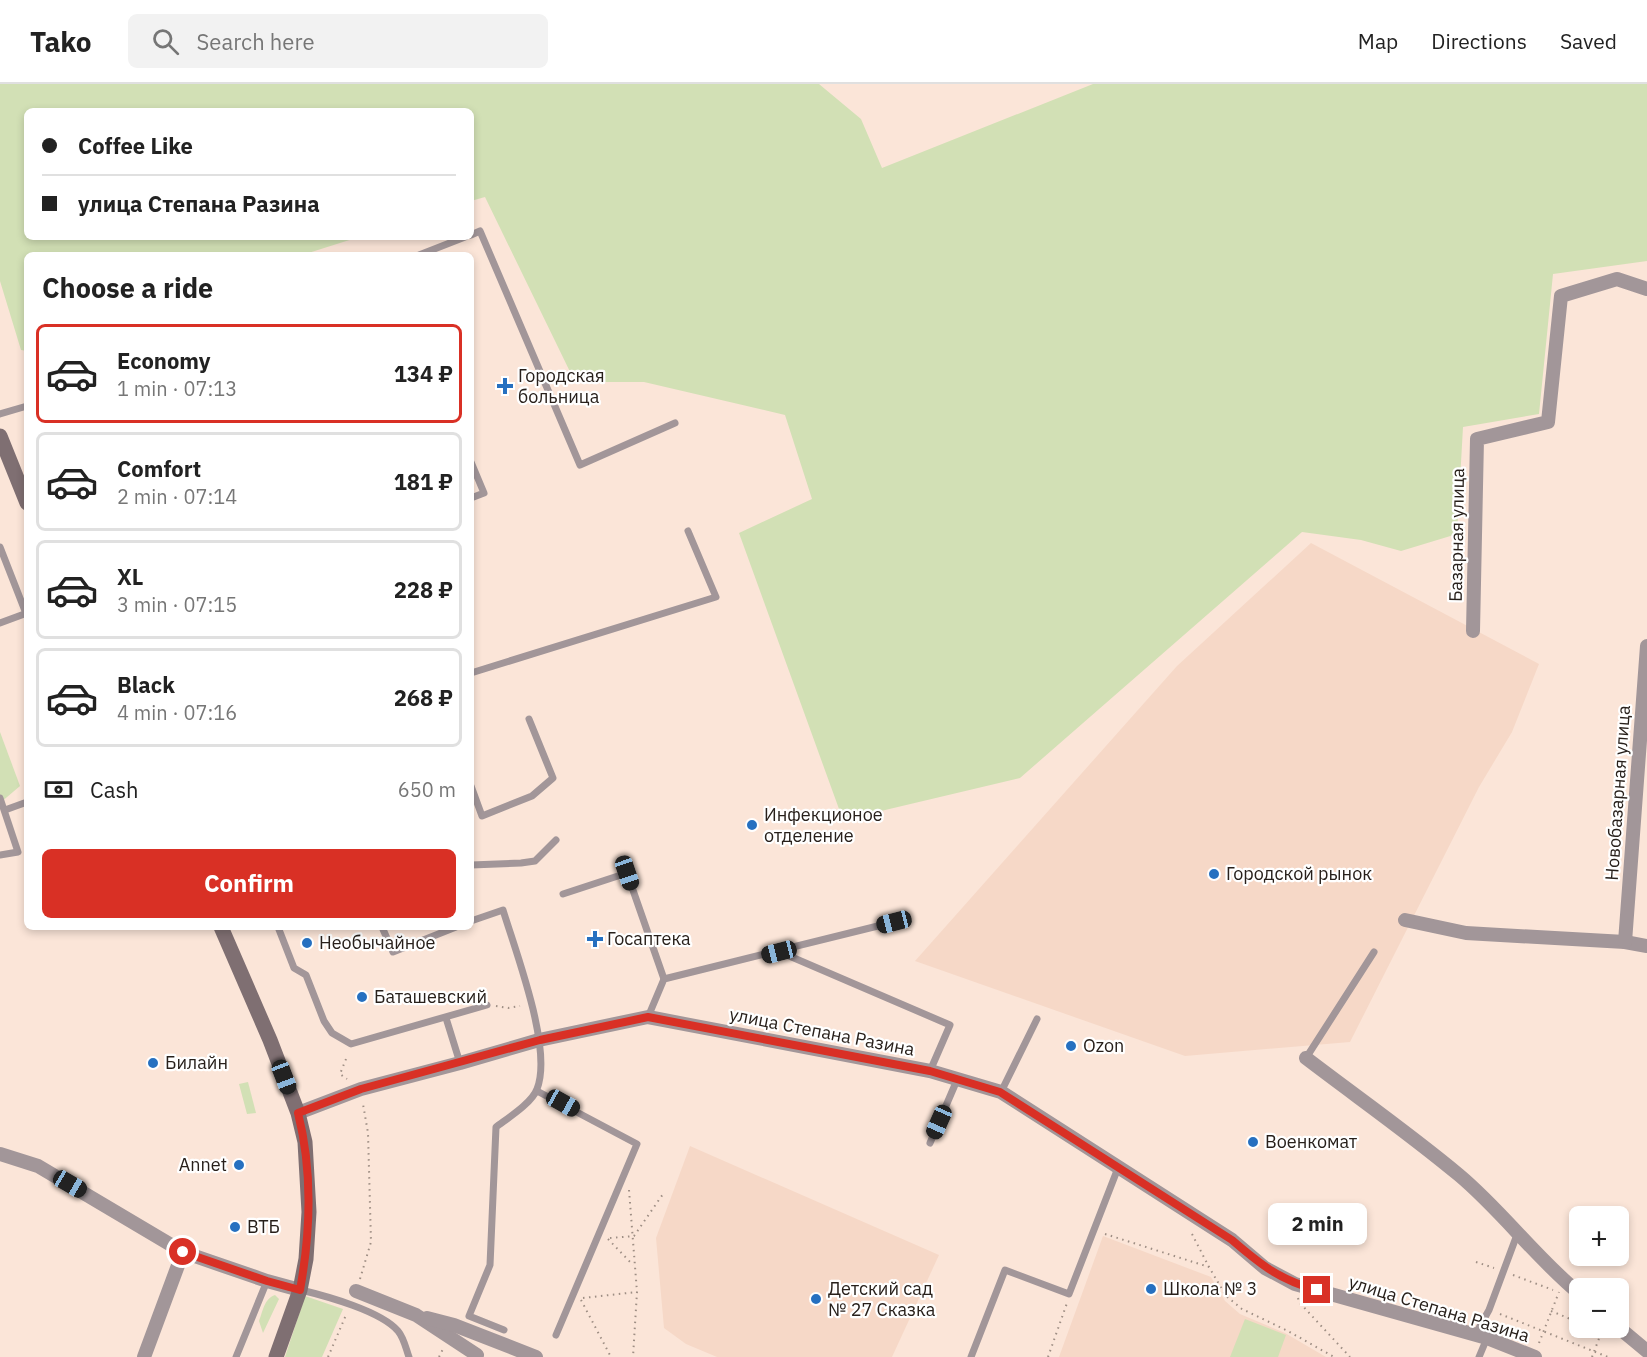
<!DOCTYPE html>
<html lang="en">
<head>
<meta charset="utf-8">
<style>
	:root { --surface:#fff; --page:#f2f2f2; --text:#222; --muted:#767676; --line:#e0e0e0; --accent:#d93025 }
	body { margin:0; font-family:"IBM Plex Sans",sans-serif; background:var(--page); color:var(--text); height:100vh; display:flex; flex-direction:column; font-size:22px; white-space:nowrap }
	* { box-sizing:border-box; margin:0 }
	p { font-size:20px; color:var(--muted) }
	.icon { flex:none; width:33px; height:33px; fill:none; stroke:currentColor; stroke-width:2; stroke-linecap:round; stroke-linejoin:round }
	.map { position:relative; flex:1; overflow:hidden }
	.side { position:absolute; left:24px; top:168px; width:450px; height:678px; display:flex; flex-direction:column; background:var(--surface); border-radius:9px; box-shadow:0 3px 9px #0003 }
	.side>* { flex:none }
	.top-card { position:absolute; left:24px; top:24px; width:450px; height:132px; border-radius:9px; box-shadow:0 3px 9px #0003; display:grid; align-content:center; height:132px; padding:0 18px; background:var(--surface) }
	.controls { position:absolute; left:1569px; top:1122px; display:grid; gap:12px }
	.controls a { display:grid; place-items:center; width:60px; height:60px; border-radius:9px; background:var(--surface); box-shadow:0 3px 9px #0003; font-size:30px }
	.end { position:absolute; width:27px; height:27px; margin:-14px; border:8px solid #d93025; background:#fff; box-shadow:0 0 0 3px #fff }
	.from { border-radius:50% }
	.bubble { position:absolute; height:42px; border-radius:9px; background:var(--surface); box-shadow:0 3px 9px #0003; font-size:20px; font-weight:800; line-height:42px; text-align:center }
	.car { position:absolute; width:18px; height:36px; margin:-18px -9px; border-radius:8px; box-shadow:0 0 4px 2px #0007; background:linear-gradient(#222 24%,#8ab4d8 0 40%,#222 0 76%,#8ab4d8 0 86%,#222 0) }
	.top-card b { display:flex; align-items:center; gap:21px; height:57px; font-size:22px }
	.top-card b+b { border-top:2px solid var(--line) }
	.top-card i { width:15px; height:15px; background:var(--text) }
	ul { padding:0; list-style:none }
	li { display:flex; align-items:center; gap:18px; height:99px; margin:0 12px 9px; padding:0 6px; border:3px solid var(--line); border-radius:9px }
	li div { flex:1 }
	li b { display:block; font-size:22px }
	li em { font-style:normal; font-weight:800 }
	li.current { border-color:var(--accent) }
	li>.icon { width:54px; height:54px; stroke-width:1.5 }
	h2 { padding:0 18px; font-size:27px; line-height:72px }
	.pay { display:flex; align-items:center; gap:15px; height:66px; padding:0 18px; font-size:22px }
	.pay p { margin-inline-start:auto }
	.cta { display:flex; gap:12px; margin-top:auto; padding:12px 18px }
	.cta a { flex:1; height:69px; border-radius:9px; background:var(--accent); color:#fff; font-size:24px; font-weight:800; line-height:69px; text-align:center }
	header { display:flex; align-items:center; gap:36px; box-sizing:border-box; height:84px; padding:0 30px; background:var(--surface); border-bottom:2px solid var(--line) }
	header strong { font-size:28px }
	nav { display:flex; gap:33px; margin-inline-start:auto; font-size:21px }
	.search { width:420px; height:54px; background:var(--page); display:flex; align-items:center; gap:15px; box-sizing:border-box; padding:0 21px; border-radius:9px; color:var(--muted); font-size:22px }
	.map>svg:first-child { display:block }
	.built { fill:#f6d8c7 }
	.green { fill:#d2e0b5 }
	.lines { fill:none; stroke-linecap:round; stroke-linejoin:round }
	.path { stroke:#9e8e84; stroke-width:2; stroke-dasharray:1.5 4.5; stroke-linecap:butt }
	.lane { stroke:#a29699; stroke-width:7 }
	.street { stroke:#a29699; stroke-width:14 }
	.secondary { stroke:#7f6f72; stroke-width:15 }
	.route { stroke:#d93025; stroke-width:8 }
	.poi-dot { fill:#2670c0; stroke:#fff; stroke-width:2 }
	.labels { text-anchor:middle; stroke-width:4.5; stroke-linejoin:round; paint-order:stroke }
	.poi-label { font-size:18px; fill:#28201b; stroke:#fff; text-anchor:start }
	.street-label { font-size:18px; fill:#28201b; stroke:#fff }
</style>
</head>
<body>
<header>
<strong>Tako</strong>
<div class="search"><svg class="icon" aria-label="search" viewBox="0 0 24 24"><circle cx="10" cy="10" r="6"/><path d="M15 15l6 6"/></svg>Search here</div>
<nav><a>Map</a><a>Directions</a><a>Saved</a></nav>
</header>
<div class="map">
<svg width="1647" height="1273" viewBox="0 0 1647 1273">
	<rect width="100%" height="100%" fill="#fbe5d8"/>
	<g class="built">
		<path d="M1311 459 1539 580 1512 648 1479 703 1350 958 1185 972 915 877 1177 582Z"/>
		<path d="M690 1062 939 1171 892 1273H717L686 1260 664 1244 656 1154Z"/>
		<path d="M1103 1152 1211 1193 1225 1217 1240 1230 1285 1249 1326 1273H1059Z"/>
	</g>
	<g class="green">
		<path d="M0 0H819L861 35 882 84 1093 0H1647V177L1553 190 1539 330 1463 343 1457 450 1401 467 1361 456 1302 448 1020 694 843 736 739 449 812 415 785 331 644 298H575L485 113 471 117V27H27V153H359L302 171H27V267L21 266 0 197Z"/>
		<path d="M0 648 20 702 0 719Z"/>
		<path d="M248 998 256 1029 247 1030 239 1000Z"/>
		<path d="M275 1211 279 1215 263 1249 259 1237C263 1227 264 1215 275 1211Z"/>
		<path d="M305 1212 343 1225 322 1273H285Z"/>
		<path d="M1245 1235 1286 1251 1278 1273H1230Z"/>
	</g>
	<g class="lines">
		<g class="path">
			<path d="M496 922 508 924 520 922"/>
			<path d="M346 975 340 990 347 995"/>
			<path d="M629 1106 637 1208 633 1273"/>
			<path d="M1105 1150 1209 1183 1226 1212 1242 1225 1288 1247 1334 1273"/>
			<path d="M1192 1150 1209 1183"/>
			<path d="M610 1154 634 1152 663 1110"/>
			<path d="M608 1155 633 1181"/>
			<path d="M1476 1178 1494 1184"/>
			<path d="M1513 1191 1553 1206"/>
			<path d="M360 1195 371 1158 368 1049 363 1020"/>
			<path d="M583 1214 637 1208"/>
			<path d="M1298 1214 1299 1218 1350 1273"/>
			<path d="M581 1216 611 1273"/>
			<path d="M1551 1227 1580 1239"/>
			<path d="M1500 1230 1608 1273"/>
			<path d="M1592 1244 1606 1249"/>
			<path d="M1539 1259 1559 1208"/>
			<path d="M328 1273 346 1231"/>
			<path d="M439 1273 443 1265"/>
			<path d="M1048 1273 1067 1219"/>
			<path d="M1592 1273 1603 1244"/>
		</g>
		<g class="lane">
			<path d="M471 151 480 147 580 381 675 339"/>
			<path d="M419 171 465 153"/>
			<path d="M0 330 27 322"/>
			<path d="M471 378 484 409 471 414"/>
			<path d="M0 463 27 532"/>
			<path d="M0 539 27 529"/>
			<path d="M471 589 716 513 688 447"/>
			<path d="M471 702 482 732 532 712 553 694 529 635"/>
			<path d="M0 714 18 768 0 771"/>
			<path d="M5 726 27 718"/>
			<path d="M471 781 521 779 535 777 556 756"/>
			<path d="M563 810 627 789 664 895"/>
			<path d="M471 837 503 826C516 869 553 965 537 1005 532 1019 508 1034 496 1043L490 1181 469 1232 504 1246"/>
			<path d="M278 843 294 884 306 891 324 937 332 949 351 960 487 921"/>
			<path d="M382 843 393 868 456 843"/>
			<path d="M780 868 950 941 930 987"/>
			<path d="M648 933 664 895 894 838"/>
			<path d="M446 934 460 979"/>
			<path d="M1306 974 1374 868"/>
			<path d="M537 1007 637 1060 556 1251"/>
			<path d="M1001 1008 1037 935"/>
			<path d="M930 1059 957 996"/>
			<path d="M301 1206C326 1212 381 1227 398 1247 404 1254 406 1265 409 1273"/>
			<path d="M1475 1251 1489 1226 1518 1148"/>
			<path d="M236 1273 267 1197"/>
			<path d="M971 1273 1005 1186 1069 1210 1118 1084"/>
			<path d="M1479 1273 1487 1254"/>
		</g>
		<g class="street">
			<path d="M1473 547 1477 355 1548 338 1561 212 1617 195 1647 205"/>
			<path d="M1405 836 1466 849 1625 858 1647 862"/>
			<path d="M1625 858 1647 562"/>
			<path d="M1306 974C1357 1013 1410 1050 1459 1091 1502 1127 1536 1174 1580 1210"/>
			<path d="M298 1029 361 1005 460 979 539 956 648 933 930 987 1001 1008 1232 1156 1265 1184 1295 1200 1487 1254 1535 1273"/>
			<path d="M0 1070 38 1082 183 1168 267 1197 300 1206"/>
			<path d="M356 1207 416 1231 477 1271"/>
			<path d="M427 1234 454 1241 536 1273"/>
			<path d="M1618 1243 1647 1267"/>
			<path d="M144 1273 183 1168"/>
		</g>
		<g class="secondary">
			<path d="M0 352 27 419"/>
			<path d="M221 843 270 956 298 1029 305 1058 309 1128 306 1175 300 1206 276 1273"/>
		</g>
	</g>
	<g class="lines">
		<path class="route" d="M183 1168 267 1197 300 1206C311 1146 313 1088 298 1029L361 1005 540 956 648 933 930 987 1000 1008 1232 1156C1261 1181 1280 1196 1317 1206"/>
	</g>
	<g class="poi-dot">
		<path d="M502 293h6v6h6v6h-6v6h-6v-6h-6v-6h6z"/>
		<circle cx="752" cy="741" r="6"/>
		<circle cx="1214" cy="790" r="6"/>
		<path d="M592 846h6v6h6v6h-6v6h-6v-6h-6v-6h6z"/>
		<circle cx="307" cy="859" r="6"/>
		<circle cx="362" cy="913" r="6"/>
		<circle cx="1071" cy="962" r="6"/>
		<circle cx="153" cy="979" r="6"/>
		<circle cx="1253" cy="1058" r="6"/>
		<circle cx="239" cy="1081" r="6"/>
		<circle cx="235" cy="1143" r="6"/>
		<circle cx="1151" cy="1205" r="6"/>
		<circle cx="816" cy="1215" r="6"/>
	</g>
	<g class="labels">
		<g class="poi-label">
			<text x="518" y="298">Городская<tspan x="518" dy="21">больница</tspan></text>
			<text x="764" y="737">Инфекционое<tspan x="764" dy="21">отделение</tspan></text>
			<text x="1226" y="796">Городской рынок</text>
			<text x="607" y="861">Госаптека</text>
			<text x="319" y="865">Необычайное</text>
			<text x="374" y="919">Баташевский</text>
			<text x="1083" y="968">Ozon</text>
			<text x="165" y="985">Билайн</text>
			<text x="1265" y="1064">Военкомат</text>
			<text x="227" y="1087" text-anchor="end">Annet</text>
			<text x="247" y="1149">ВТБ</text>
			<text x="828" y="1211">Детский сад<tspan x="828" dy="21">№ 27 Сказка</tspan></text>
			<text x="1163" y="1211">Школа № 3</text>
		</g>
		<g class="street-label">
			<text transform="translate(1457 451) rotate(-89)" y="6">Базарная улица</text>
			<text transform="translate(1618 709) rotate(-86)" y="6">Новобазарная улица</text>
			<text transform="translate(822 948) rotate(11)" y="6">улица Степана Разина</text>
			<text transform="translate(1439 1225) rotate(17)" y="6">улица Степана Разина</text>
		</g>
	</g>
</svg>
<div class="controls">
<a>+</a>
<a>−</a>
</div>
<i class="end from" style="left:183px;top:1168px"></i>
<i class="end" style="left:1317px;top:1206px"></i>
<div class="bubble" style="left:1268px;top:1119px;width:99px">2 min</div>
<i class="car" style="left:627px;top:789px;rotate:161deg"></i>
<i class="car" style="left:894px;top:838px;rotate:256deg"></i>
<i class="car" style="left:779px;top:868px;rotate:256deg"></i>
<i class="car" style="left:284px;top:993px;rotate:159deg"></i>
<i class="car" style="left:563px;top:1019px;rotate:119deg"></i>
<i class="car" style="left:939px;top:1038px;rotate:204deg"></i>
<i class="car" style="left:70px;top:1100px;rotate:120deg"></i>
<div class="top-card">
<b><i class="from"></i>Coffee Like</b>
<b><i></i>улица Степана Разина</b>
</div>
<section class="side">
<h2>Choose a ride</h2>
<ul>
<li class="current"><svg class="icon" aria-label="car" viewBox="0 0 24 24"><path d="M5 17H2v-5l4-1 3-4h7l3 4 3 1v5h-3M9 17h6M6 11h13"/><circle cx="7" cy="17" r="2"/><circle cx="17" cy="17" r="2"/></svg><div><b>Economy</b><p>1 min · 07:13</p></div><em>134 ₽</em></li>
<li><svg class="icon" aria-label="car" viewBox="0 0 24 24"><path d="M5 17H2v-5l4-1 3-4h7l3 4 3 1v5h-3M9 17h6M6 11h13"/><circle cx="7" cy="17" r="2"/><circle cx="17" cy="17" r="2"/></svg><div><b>Comfort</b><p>2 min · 07:14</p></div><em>181 ₽</em></li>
<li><svg class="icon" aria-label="car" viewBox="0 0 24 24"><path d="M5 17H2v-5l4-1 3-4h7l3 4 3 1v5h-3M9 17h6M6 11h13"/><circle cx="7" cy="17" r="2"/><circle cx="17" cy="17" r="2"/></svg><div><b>XL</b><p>3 min · 07:15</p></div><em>228 ₽</em></li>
<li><svg class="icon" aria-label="car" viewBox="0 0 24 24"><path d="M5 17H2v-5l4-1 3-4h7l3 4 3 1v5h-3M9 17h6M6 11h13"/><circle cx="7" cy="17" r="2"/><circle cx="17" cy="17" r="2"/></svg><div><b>Black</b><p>4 min · 07:16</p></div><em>268 ₽</em></li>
</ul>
<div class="pay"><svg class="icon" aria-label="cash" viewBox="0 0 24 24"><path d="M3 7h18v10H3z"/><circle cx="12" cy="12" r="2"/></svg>Cash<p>650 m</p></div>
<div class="cta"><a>Confirm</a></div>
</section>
</div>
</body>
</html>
